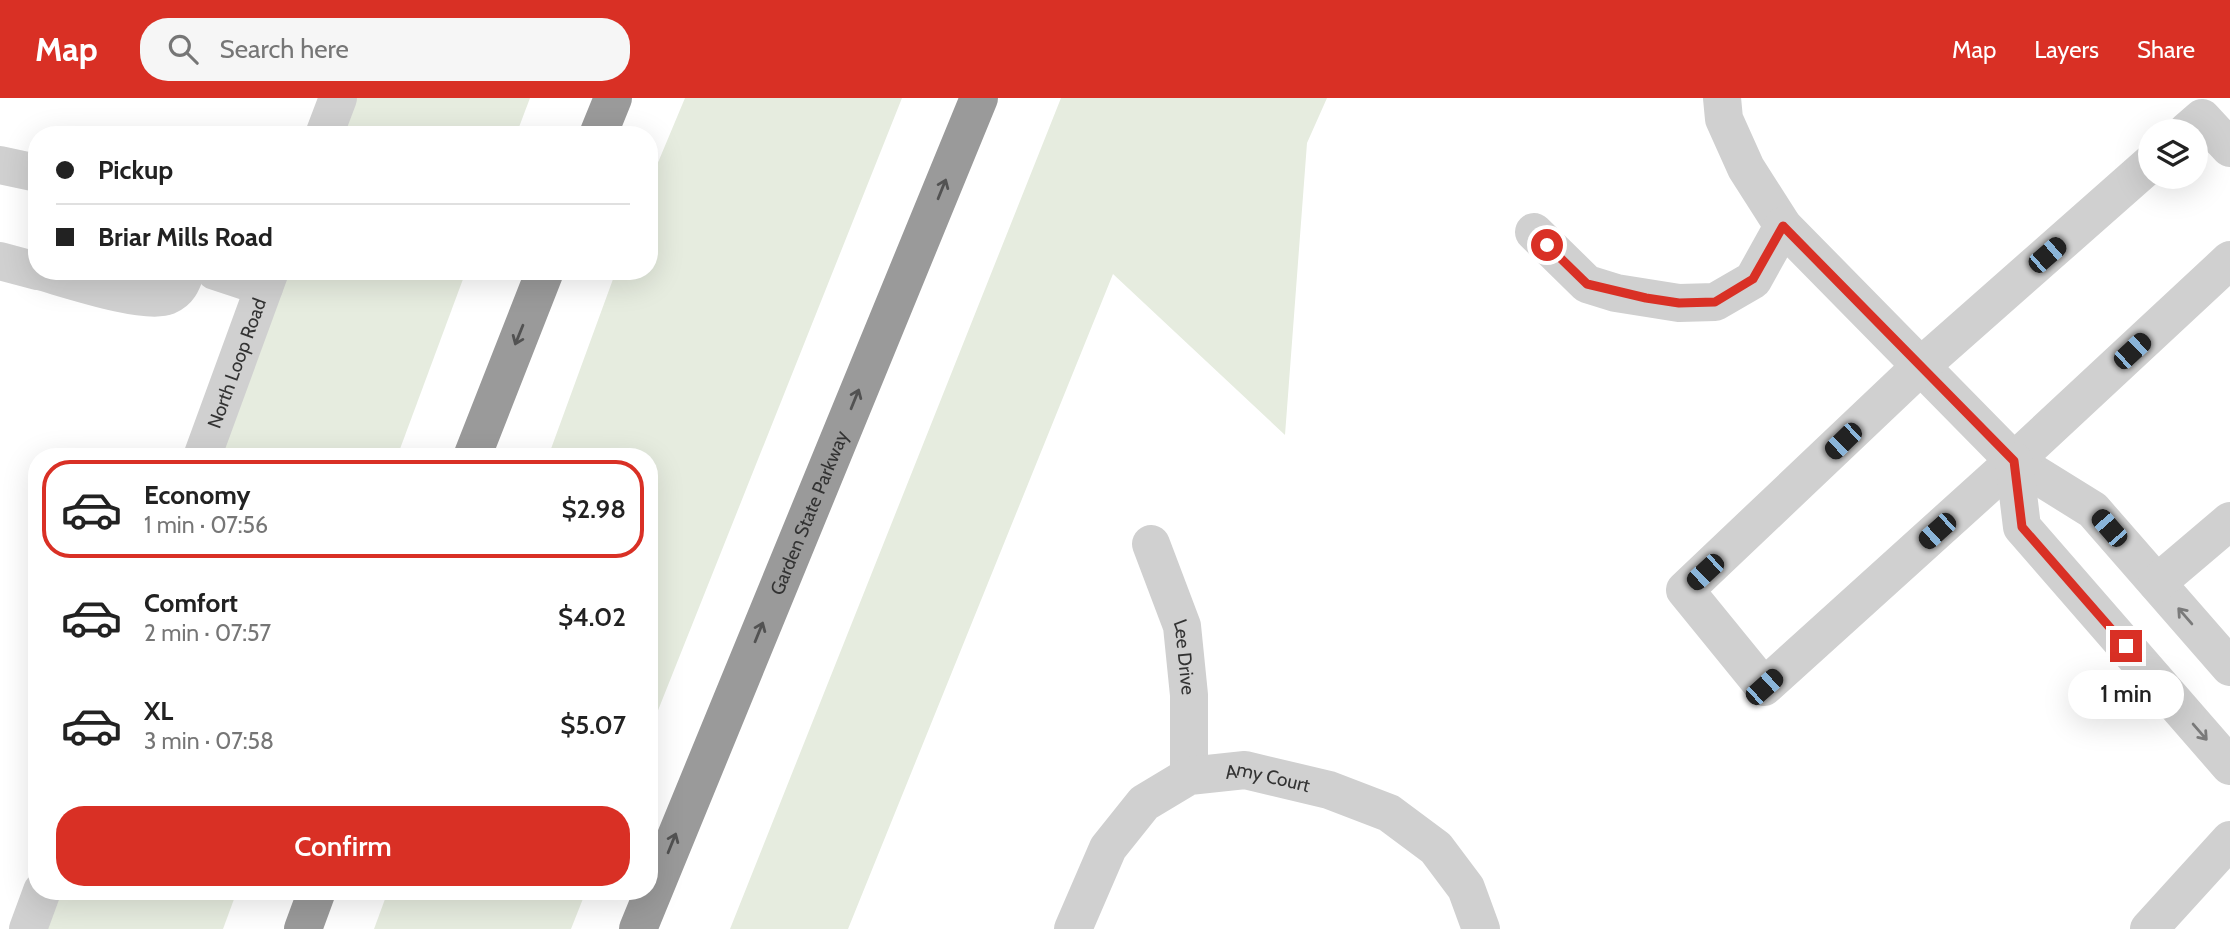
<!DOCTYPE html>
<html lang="en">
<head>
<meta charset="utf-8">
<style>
	:root { --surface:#fff; --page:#f6f6f6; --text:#222; --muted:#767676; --line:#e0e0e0; --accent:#d93025 }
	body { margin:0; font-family:Cabin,sans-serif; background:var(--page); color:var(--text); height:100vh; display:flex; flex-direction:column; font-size:26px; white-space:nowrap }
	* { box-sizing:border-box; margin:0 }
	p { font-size:23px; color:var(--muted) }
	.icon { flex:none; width:38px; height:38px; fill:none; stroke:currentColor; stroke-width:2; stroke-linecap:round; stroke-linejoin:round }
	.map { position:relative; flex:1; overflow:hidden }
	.details { position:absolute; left:28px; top:350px; width:630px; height:452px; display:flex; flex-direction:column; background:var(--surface); border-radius:28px; box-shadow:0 7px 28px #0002 }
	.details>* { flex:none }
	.guide { position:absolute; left:28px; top:28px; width:630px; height:154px; border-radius:28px; box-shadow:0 7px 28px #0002; display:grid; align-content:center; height:154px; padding:0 28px; background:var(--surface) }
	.buttons { position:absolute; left:2138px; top:21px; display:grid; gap:14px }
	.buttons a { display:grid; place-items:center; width:70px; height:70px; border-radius:50%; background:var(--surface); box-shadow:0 7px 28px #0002; font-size:35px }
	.end { position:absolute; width:32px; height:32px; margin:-16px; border:9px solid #d93025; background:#fff; box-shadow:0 0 0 4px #fff }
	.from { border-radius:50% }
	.bubble { position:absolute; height:49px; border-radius:24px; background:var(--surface); box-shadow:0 7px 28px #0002; font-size:23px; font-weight:600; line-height:49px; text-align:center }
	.car { position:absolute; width:21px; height:42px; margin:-21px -10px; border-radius:9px; box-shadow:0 0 5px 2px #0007; background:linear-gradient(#222 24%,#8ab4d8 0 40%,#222 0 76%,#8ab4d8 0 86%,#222 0) }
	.guide b { display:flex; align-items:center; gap:24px; height:66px; font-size:26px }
	.guide b+b { border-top:2px solid var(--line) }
	.guide i { width:18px; height:18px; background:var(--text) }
	ul { padding:12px 0 0; list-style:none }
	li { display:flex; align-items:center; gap:21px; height:98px; margin:0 14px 10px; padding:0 14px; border:4px solid transparent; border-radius:28px }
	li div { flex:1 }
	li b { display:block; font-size:26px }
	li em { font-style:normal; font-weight:600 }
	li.on { border-color:var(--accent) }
	li>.icon { width:63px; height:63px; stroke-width:1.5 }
	.action { display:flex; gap:14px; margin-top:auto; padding:14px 28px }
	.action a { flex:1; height:80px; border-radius:28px; background:var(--accent); color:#fff; font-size:28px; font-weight:600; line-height:80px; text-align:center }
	header { display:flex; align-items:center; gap:42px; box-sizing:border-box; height:98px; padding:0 35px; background:var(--accent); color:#fff }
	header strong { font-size:33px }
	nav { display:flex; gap:38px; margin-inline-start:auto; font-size:24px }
	.search { width:490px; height:63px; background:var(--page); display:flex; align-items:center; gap:18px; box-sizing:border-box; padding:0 24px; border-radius:28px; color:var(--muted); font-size:26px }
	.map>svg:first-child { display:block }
	.green { fill:#e6ecdf }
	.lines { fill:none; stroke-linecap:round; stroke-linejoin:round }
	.minor { stroke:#d0d0d0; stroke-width:38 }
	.highway { stroke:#9a9a9a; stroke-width:38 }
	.oneway { stroke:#525252 }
	.oneway2 { stroke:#7a7a7a }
	.route { stroke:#d93025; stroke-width:9 }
	.labels { text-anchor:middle; stroke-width:7; stroke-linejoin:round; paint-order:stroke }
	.street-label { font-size:19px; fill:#333; stroke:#fff }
</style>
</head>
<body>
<header>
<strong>Map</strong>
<div class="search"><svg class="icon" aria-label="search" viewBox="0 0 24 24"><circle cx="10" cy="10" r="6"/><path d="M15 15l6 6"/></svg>Search here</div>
<nav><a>Map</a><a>Layers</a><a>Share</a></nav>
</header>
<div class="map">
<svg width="2230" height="831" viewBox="0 0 2230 831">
	<rect width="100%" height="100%" fill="#fff"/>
	<g class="green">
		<path d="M339 0H530L516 37H325Z"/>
		<path d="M685 0H902L649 635V359H548L616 173H649V86Z"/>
		<path d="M1061 0H1327L1307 45 1285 337 1113 176 848 831H730Z"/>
		<path d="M274 173H466L397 359H206Z"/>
		<path d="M45 793H237L223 831H31Z"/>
		<path d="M388 793H586L571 831H374Z"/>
	</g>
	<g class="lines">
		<g class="minor">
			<path d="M1722 0 1724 21 1746 70 1783 128 2014 363 2093 412 2230 569"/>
			<path d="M2187 33 2202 20 2230 50"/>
			<path d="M324 37 338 0"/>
			<path d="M2151 65 1921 268 1685 492 1764 589 2014 363 2230 162"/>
			<path d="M0 67 37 75"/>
			<path d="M1534 134 1587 186 1616 195 1679 205 1715 204 1753 182 1783 128"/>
			<path d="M0 163 37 173"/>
			<path d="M39 173C65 180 145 207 167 198 179 193 182 184 186 173"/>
			<path d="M215 173 264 189"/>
			<path id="s1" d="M202 359 270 173"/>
			<path d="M2014 363 2022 429 2230 668"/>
			<path id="s2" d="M1151 446 1182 528 1189 597V678"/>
			<path d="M2157 485 2230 423"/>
			<path d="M28 831 42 793"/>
			<path id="s3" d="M1073 831 1108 750 1144 705 1189 678 1245 672 1329 692 1389 715 1436 750 1466 790 1481 831"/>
			<path d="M2149 831 2230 742"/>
		</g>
		<g class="highway">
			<path d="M598 37 613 0"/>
			<path d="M472 359 545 173"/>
			<path d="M303 831 317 793"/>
			<path id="s4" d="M638 831 979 0"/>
		</g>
	</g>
	<defs><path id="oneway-shaft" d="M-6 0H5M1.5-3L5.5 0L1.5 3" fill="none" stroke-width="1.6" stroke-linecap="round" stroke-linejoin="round" transform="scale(1.75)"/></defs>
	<g class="oneway">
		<use href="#oneway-shaft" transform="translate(942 91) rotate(-68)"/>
		<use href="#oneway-shaft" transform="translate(519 237) rotate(112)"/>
		<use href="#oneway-shaft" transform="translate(855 301) rotate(-68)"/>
		<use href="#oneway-shaft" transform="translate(759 534) rotate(-68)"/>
		<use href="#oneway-shaft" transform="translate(672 745) rotate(-68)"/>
	</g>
	<g class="oneway2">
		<use href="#oneway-shaft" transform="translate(2185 518) rotate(-131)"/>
		<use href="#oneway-shaft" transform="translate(2200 634) rotate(49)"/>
	</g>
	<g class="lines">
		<path class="route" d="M1547 147 1587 186 1646 200 1679 205 1715 204 1753 181 1783 128 2014 363 2022 429 2126 548"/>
	</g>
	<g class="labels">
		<g class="street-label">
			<text dy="7" stroke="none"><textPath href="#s1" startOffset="100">North Loop Road</textPath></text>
			<text dy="7" stroke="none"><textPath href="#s4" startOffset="450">Garden State Parkway</textPath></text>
			<text dy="7" stroke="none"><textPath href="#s2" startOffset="119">Lee Drive</textPath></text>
			<text dy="7" stroke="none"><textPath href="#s3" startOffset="278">Amy Court</textPath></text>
		</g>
	</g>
</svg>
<div class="buttons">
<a><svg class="icon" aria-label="layers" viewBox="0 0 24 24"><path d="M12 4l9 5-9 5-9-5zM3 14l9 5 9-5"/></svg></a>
</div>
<i class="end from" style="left:1547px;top:147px"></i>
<i class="end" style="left:2126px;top:548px"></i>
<div class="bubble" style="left:2068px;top:572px;width:116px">1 min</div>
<i class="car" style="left:2047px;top:157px;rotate:49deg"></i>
<i class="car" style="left:2132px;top:253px;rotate:47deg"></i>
<i class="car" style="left:1843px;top:343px;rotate:226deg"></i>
<i class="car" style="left:2109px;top:430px;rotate:319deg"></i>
<i class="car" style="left:1937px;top:433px;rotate:228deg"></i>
<i class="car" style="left:1705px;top:474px;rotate:227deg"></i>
<i class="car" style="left:1764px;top:589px;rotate:48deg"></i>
<div class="guide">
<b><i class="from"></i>Pickup</b>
<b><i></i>Briar Mills Road</b>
</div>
<section class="details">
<ul>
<li class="on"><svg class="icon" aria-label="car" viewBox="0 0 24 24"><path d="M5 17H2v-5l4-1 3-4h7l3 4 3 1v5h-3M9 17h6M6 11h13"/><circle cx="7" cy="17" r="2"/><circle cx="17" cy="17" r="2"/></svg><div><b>Economy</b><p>1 min · 07:56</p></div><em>$2.98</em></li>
<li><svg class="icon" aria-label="car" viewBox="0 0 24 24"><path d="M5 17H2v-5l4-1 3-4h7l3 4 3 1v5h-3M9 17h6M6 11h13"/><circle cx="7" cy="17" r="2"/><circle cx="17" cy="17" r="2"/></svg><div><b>Comfort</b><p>2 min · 07:57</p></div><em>$4.02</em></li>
<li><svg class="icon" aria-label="car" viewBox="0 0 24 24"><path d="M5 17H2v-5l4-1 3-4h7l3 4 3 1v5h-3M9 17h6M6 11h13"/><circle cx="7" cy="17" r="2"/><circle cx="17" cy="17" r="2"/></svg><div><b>XL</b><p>3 min · 07:58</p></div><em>$5.07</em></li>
</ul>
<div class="action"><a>Confirm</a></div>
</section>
</div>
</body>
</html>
